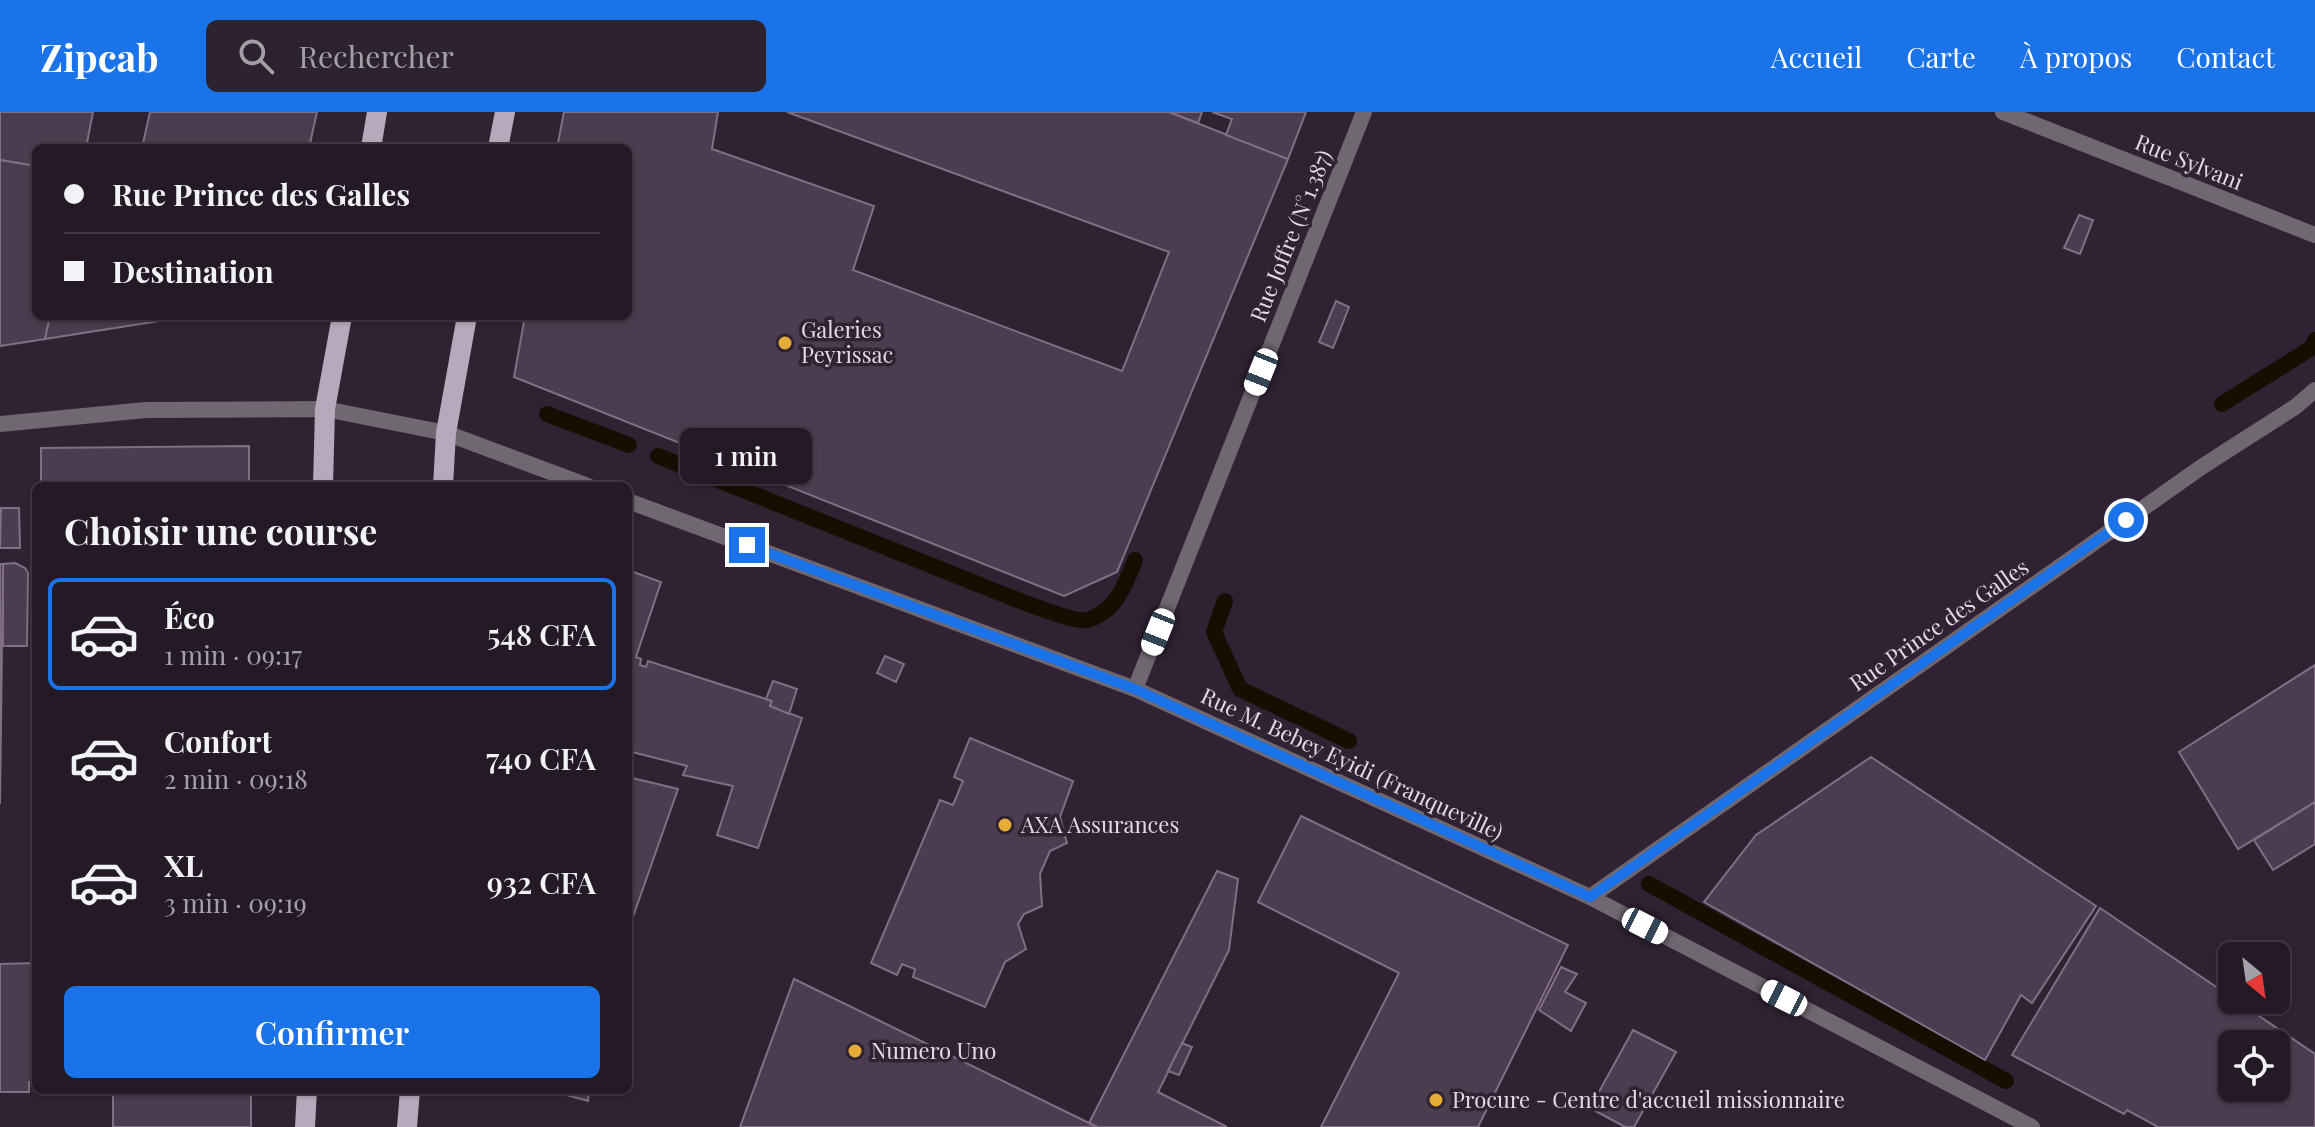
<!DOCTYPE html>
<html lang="fr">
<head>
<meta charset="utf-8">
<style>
	:root { --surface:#241a26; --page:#2c232e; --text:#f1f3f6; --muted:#a3a1a7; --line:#413843; --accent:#1a73e8 }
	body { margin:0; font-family:"Playfair Display",serif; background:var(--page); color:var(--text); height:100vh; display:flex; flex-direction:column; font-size:30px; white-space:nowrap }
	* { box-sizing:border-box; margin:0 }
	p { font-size:26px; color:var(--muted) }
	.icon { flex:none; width:44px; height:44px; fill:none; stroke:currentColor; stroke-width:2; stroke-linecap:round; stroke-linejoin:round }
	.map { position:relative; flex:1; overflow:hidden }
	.panel { position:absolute; left:32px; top:370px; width:600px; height:612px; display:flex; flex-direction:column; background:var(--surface); border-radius:12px; box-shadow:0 2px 6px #0004,0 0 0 2px var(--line) }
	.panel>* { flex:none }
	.top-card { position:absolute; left:32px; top:32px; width:600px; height:176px; border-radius:12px; box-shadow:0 2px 6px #0004,0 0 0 2px var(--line); display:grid; align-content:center; height:176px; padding:0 32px; background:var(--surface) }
	.needle { width:52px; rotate:151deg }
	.tools { position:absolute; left:2218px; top:830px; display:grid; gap:16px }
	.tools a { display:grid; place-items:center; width:72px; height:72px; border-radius:12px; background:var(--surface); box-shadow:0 2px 6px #0004,0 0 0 2px var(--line); font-size:40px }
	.end { position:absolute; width:36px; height:36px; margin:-18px; border:10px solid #1a73e8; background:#fff; box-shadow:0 0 0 4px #fff }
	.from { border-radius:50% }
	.bubble { position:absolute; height:56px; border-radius:12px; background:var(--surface); box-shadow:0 2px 6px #0004,0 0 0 2px var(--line); font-size:26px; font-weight:600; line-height:56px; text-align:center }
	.car { position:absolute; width:24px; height:48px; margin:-24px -12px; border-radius:10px; box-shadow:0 0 6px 2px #0007; background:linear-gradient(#fff 24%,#345 0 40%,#fff 0 76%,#345 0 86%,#fff 0) }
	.top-card b { display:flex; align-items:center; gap:28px; height:76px; font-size:30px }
	.top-card b+b { border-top:2px solid var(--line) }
	.top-card i { width:20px; height:20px; background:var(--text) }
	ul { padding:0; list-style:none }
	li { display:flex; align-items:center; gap:24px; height:112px; margin:0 16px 12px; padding:0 16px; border:4px solid transparent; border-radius:12px }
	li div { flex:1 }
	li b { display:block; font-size:30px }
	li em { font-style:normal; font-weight:600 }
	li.on { border-color:var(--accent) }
	li>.icon { width:72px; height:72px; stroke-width:1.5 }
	h2 { padding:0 32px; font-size:36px; line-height:96px }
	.button { display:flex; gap:16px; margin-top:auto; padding:16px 32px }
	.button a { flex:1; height:92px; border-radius:12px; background:var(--accent); color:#fff; font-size:32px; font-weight:600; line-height:92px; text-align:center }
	header { display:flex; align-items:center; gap:48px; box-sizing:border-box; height:112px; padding:0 40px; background:var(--accent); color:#fff }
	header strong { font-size:38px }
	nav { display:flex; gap:44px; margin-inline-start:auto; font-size:28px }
	.search { width:560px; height:72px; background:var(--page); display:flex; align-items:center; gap:20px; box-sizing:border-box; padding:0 28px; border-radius:12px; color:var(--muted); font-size:30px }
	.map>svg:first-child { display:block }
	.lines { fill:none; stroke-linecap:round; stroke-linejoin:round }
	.stream { stroke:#170e01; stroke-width:16 }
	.building { fill:#4c3c4f; stroke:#816f84; stroke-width:2; fill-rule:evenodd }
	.service { stroke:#706871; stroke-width:16 }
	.minor { stroke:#706871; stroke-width:16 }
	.primary { stroke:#b8a8bb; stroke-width:20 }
	.route { stroke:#1a73e8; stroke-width:10 }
	.poi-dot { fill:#e5ad35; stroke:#302233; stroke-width:3 }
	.labels { text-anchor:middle; stroke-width:7; stroke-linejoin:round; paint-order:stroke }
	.street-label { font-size:22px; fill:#e3d9e4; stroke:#302233 }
	.poi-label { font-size:22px; fill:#e3d9e4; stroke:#302233; text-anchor:start }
</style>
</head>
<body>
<header>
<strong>Zipcab</strong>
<div class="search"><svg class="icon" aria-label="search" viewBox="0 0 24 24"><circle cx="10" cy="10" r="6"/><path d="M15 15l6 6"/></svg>Rechercher</div>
<nav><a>Accueil</a><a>Carte</a><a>À propos</a><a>Contact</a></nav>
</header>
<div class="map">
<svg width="2315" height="1015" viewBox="0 0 2315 1015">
	<rect width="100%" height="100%" fill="#302233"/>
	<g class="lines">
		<g class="stream">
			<path d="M2222 292 2313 235 2315 228"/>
			<path d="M547 302 629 333"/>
			<path d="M658 344C759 384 860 424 960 465 981 473 1071 512 1087 508 1115 501 1126 472 1135 448"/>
			<path d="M1225 489 1214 520 1240 577 1349 629"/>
			<path d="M1649 772 2006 969"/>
		</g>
	</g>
	<g class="building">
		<path d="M0 0H93L86 36H36V54L0 48Z"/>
		<path d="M150 0H317L309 36H142Z"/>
		<path d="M564 0H718L712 37 874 94 853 158 1122 259 1169 140 787 0H1169L1288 47 1117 460 1064 484 514 265 525 204H628V36H557Z"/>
		<path d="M1169 0H1202L1198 11Z"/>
		<path d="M1212 0H1306L1288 47 1226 23 1232 7Z"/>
		<path d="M0 48 36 54V204H50L45 227 0 234Z"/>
		<path d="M2079 103 2093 108 2080 142 2064 136Z"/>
		<path d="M1336 189 1349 195 1333 236 1319 230Z"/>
		<path d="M50 204H191L45 227Z"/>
		<path d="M249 334V374H41V336Z"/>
		<path d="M1 396H19L20 436H0Z"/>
		<path d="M15 451 25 456 28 461 27 534H3V452Z"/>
		<path d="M0 452H3L0 692Z"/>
		<path d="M628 458 661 470 636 545 641 547 640 553 646 555 648 549 766 587 772 589 770 594 802 606 758 736 717 723 733 674 683 663 687 654 628 639Z"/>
		<path d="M885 544 904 552 896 570 877 561Z"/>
		<path d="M2315 553V690L2238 737 2179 640Z"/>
		<path d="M773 569 797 577 789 602 770 594 772 589 766 587Z"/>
		<path d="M970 626 1073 669 1060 705 1067 731 1050 739 1040 762 1042 794 1024 802 1018 812 1026 837 1005 850 985 895 913 865 915 857 902 852 897 863 871 851 940 688 953 693 963 669 954 665Z"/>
		<path d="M1871 645 2096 794 2032 891 2021 883 1985 948 1704 790 1756 723Z"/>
		<path d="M628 665 678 677 628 819Z"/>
		<path d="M2315 690V732L2273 758 2254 728Z"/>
		<path d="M1301 704 1568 833 1478 1015H1321L1399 861 1258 790Z"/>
		<path d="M1217 759 1238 767 1229 838 1158 980 1227 1015H1097L1089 1011Z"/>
		<path d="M2100 796 2315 942V1015H2158L2127 998 2124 1002 2012 943ZM2232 932H2276V976H2232Z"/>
		<path d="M36 851V970H29V980H0V852Z"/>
		<path d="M1561 855 1577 862 1565 880 1586 891 1571 919 1539 898Z"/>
		<path d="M794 867 1089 1011 1097 1015H740Z"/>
		<path d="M1633 918 1676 940 1634 1015H1625L1590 996Z"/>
		<path d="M1182 931 1192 935 1179 963 1168 959Z"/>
		<rect x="113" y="978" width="138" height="37"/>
		<path d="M548 978H589L588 989Z"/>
	</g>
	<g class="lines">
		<path class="service" d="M1590 785 2032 1015"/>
		<g class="minor">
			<path d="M2003 0 2315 123"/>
			<path d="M0 312 146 298 325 297 446 321 588 374"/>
			<path d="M628 389 1135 577 1590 785 2203 354 2295 295 2315 278"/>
			<path d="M1135 577 1364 0"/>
		</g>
		<g class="primary">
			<path d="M371 36 377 0"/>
			<path d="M498 36 505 0"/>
			<path d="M323 374 325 297 342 204"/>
			<path d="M443 374 446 321 467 204"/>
			<path d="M305 1015 307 978"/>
			<path d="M407 1015 410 978"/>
		</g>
	</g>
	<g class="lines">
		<path class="route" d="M747 433 1135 577 1590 785 2126 408"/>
	</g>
	<g class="poi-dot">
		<circle cx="785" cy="231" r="8"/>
		<circle cx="1005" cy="713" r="8"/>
		<circle cx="855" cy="939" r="8"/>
		<circle cx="1436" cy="988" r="8"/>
	</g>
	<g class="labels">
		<g class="street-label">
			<text transform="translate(2189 50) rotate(22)" y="8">Rue Sylvani</text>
			<text transform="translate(1291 124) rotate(-68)" y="8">Rue Joffre (N°1.387)</text>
			<text transform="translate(1939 513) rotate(-35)" y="8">Rue Prince des Galles</text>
			<text transform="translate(1352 652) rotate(25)" y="8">Rue M. Bebey Eyidi (Franqueville)</text>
		</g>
		<g class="poi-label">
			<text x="801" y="226">Galeries<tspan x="801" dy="25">Peyrissac</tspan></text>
			<text x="1021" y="721">AXA Assurances</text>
			<text x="871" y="947">Numero Uno</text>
			<text x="1452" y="996">Procure - Centre d'accueil missionnaire</text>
		</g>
	</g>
</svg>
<div class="tools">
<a><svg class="needle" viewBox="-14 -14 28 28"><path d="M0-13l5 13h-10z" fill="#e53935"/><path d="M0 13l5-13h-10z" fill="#a3a1a7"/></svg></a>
<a><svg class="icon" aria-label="locate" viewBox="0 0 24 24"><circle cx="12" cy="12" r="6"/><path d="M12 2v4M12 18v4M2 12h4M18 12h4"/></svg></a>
</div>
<i class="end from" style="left:2126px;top:408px"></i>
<i class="end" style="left:747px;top:433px"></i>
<div class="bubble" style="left:680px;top:316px;width:132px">1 min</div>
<i class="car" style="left:1261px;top:260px;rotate:202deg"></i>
<i class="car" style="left:1158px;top:520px;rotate:202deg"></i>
<i class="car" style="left:1645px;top:814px;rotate:117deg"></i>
<i class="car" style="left:1784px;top:886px;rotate:297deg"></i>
<div class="top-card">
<b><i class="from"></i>Rue Prince des Galles</b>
<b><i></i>Destination</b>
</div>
<section class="panel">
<h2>Choisir une course</h2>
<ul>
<li class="on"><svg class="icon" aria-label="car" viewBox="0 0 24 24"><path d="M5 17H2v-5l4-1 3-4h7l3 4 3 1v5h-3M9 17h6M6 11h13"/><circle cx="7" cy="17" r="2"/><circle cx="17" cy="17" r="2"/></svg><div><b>Éco</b><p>1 min · 09:17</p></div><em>548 CFA</em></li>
<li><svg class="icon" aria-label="car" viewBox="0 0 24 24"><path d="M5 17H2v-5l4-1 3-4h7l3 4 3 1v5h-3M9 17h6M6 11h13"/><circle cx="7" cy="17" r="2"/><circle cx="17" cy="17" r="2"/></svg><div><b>Confort</b><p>2 min · 09:18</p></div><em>740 CFA</em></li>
<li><svg class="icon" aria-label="car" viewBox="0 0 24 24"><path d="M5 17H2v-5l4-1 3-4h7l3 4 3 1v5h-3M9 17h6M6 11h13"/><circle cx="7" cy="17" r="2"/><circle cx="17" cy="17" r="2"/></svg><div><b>XL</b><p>3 min · 09:19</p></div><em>932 CFA</em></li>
</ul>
<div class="button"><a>Confirmer</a></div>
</section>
</div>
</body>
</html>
